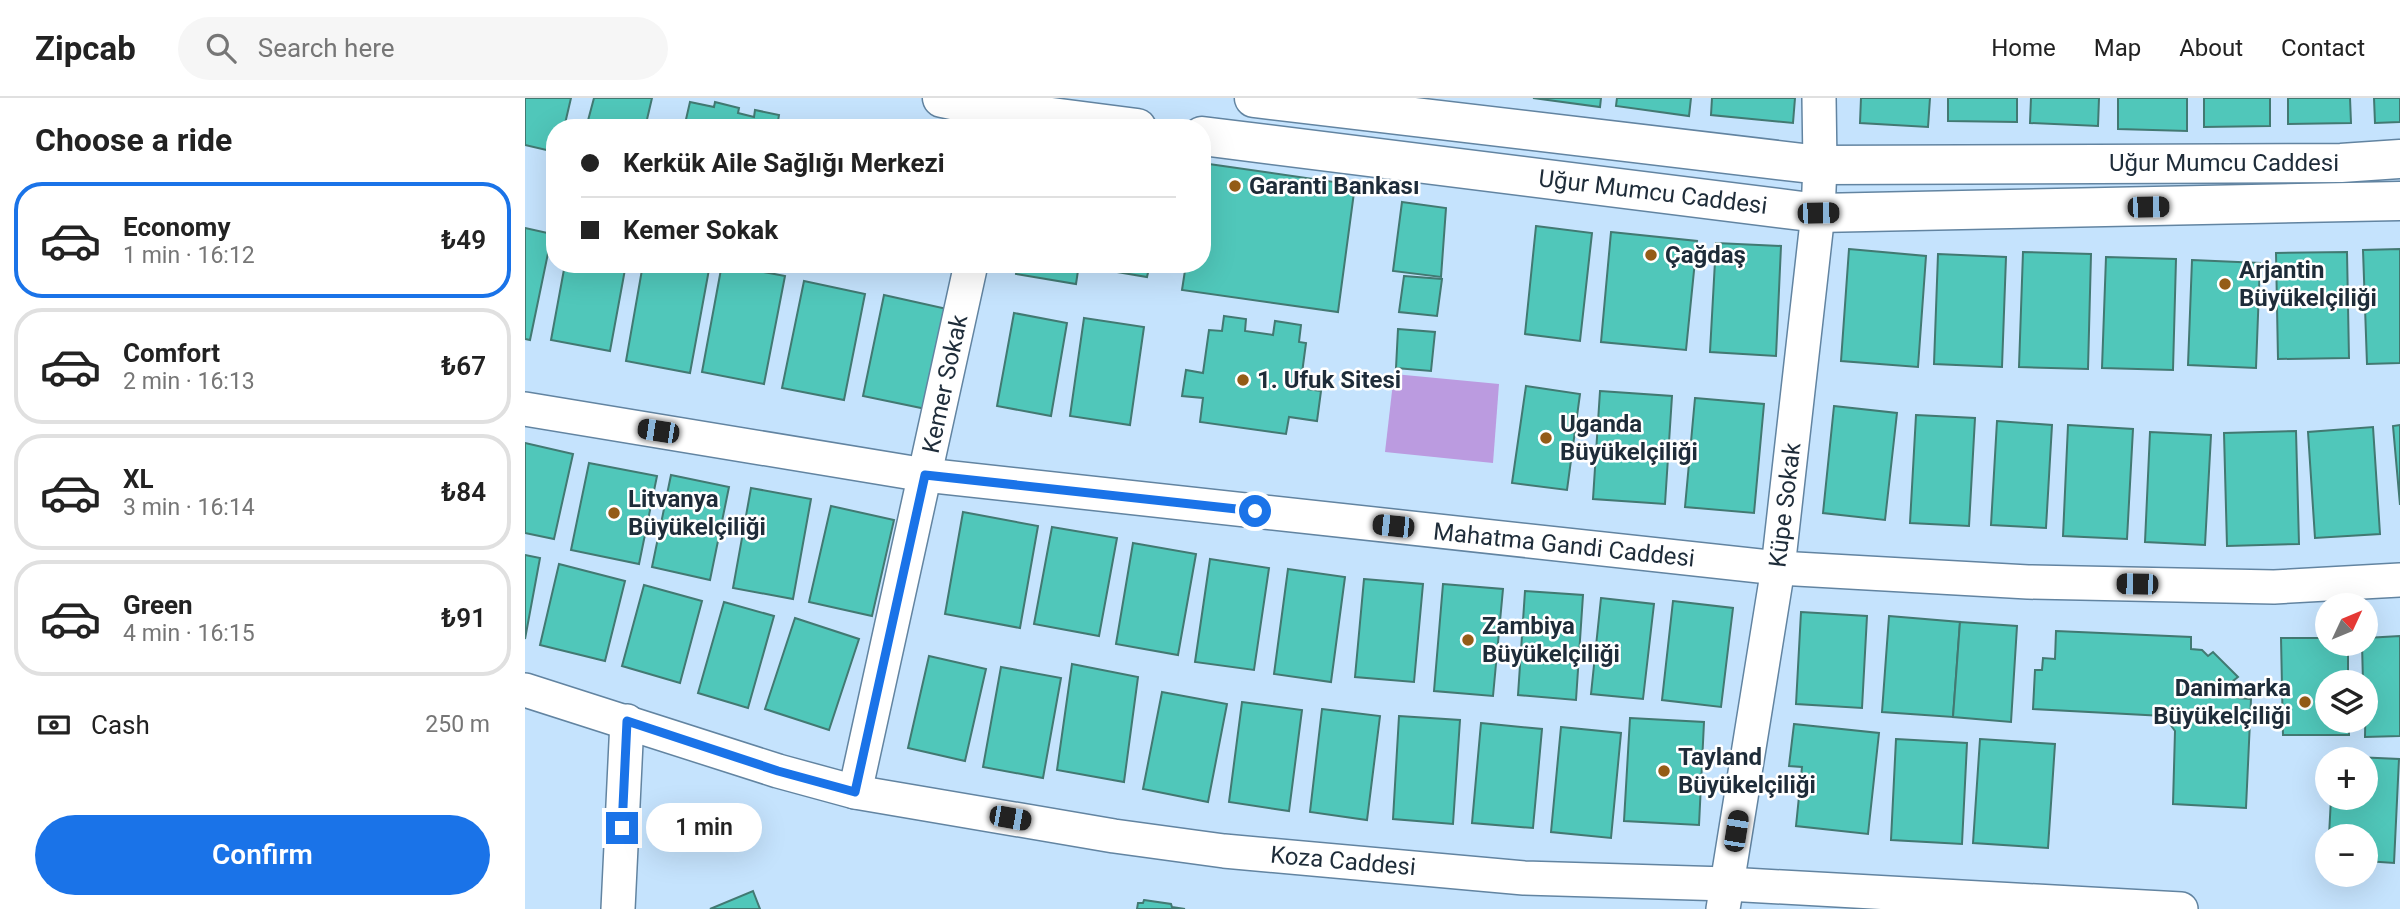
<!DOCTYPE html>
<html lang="en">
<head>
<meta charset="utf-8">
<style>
	:root { --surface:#fff; --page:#f6f6f6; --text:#222; --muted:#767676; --line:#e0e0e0; --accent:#1a73e8 }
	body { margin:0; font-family:Roboto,sans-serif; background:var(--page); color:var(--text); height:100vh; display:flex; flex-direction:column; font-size:26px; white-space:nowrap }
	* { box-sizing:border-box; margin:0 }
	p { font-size:23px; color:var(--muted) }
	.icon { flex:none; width:38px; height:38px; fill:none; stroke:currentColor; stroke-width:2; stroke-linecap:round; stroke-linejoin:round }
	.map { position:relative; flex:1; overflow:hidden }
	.sheet { display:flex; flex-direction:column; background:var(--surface); width:525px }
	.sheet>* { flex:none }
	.guide { position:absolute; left:21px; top:21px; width:665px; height:154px; border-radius:28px; box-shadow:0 7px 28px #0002; display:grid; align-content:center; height:154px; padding:0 35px; background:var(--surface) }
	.needle { width:46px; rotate:46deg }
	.fabs { position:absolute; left:1790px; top:495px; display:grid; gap:14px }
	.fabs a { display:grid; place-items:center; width:63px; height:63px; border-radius:50%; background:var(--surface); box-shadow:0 7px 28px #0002; font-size:35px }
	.end { position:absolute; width:32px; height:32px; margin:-16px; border:9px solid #1a73e8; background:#fff; box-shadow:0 0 0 4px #fff }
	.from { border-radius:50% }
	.bubble { position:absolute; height:49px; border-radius:24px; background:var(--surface); box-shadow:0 7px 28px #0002; font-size:23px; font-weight:600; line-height:49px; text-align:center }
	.car { position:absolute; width:21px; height:42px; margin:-21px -10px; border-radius:9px; box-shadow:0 0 5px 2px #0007; background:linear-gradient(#222 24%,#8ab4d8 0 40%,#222 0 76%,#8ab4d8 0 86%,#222 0) }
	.guide b { display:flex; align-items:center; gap:24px; height:66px; font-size:26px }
	.guide b+b { border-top:2px solid var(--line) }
	.guide i { width:18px; height:18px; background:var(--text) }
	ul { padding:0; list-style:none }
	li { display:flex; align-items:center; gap:21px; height:116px; margin:0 14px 10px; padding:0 21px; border:4px solid var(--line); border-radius:28px }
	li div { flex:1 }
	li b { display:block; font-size:26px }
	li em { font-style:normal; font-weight:600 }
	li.selected { border-color:var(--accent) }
	li>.icon { width:63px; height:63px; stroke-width:1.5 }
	h2 { padding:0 35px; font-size:32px; line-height:84px }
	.pay { display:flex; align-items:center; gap:18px; height:77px; padding:0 35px; font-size:26px }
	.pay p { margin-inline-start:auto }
	.primary-button { display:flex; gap:14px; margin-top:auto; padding:14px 35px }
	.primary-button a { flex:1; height:80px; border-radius:42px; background:var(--accent); color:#fff; font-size:28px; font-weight:600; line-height:80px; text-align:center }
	header { display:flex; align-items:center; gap:42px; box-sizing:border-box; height:98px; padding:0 35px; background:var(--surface); border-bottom:2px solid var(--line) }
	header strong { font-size:33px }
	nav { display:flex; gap:38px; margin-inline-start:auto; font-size:24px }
	.search { width:490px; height:63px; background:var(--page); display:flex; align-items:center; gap:18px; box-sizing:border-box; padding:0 24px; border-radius:38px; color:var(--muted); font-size:26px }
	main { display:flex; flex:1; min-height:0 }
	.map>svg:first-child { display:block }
	.pitch { fill:#bb9be0 }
	.building { fill:#50c7ba; stroke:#427972; stroke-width:2 }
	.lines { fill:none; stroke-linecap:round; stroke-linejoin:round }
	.minor-casing { stroke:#6284a1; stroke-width:36 }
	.major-casing { stroke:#6284a1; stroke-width:41 }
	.minor { stroke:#fff; stroke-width:33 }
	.major { stroke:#fff; stroke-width:38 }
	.route { stroke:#1a73e8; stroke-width:9 }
	.poi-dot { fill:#945c17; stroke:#fff; stroke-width:2.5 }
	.labels { text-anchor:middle; stroke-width:5; stroke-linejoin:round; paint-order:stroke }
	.street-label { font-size:24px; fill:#1e2c39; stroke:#fff }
	.poi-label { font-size:24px; font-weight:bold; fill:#1e2c39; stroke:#fff; text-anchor:start }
</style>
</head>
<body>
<header>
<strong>Zipcab</strong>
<div class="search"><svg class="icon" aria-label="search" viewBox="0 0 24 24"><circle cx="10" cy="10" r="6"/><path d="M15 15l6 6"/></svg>Search here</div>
<nav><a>Home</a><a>Map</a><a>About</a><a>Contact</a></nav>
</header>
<main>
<section class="sheet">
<h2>Choose a ride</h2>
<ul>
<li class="selected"><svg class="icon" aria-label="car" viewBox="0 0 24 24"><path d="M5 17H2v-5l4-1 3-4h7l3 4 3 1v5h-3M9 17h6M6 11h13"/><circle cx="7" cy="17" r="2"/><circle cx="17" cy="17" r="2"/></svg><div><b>Economy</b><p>1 min · 16:12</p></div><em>₺49</em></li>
<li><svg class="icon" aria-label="car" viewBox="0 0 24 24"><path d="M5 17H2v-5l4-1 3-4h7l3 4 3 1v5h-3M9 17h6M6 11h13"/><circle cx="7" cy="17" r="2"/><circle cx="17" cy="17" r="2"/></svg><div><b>Comfort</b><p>2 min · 16:13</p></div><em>₺67</em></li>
<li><svg class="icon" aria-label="car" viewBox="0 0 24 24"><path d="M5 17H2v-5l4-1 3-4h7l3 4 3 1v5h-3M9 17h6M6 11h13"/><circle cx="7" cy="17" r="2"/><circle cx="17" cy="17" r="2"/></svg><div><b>XL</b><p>3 min · 16:14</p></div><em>₺84</em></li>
<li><svg class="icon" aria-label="car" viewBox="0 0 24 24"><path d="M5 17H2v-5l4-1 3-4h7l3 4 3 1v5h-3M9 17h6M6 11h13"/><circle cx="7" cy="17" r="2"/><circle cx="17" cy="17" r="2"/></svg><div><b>Green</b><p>4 min · 16:15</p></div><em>₺91</em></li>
</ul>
<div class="pay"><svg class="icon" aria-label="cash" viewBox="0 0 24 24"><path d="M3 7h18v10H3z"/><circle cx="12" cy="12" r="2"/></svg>Cash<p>250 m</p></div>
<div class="primary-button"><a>Confirm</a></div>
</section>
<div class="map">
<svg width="1875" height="811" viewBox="0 0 1875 811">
	<rect width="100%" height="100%" fill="#c5e3fd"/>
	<path class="pitch" d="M869 276 974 286 968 365 860 354Z"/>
	<g class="building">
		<path d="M0 0H46L39 30H30V54L0 47Z"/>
		<path d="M69 0H127L120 30H61Z"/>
		<path d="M1008 0H1076L1075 9Z"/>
		<path d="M1092 0H1166L1164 18 1091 8Z"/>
		<path d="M1187 0H1270L1268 25 1186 17Z"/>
		<path d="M1336 0H1405L1403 29 1335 25Z"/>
		<path d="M1423 0H1492V24L1423 23Z"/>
		<path d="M1506 0H1574L1573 28 1505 25Z"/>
		<path d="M1593 0H1662V33L1593 31Z"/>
		<path d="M1679 0H1745V28L1679 29Z"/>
		<path d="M1763 0H1825L1826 25 1763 26Z"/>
		<path d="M1849 0H1875V24L1850 25Z"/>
		<path d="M165 4 189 9 190 4 214 10 213 15 229 19 230 12 254 17 253 23 277 28 276 30H159Z"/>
		<path d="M677 65 830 87 813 214 657 192 661 166H677Z"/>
		<path d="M877 104 921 110 916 179 868 173Z"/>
		<path d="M1011 128 1067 135 1055 243 1000 236Z"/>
		<path d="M0 130 27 136 5 242 0 241Z"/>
		<path d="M1086 134 1172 143 1161 252 1076 244Z"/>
		<path d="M1191 145 1256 148 1251 258 1185 254Z"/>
		<path d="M1324 151 1401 158 1393 269 1316 263Z"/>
		<path d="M1875 151V265L1842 266 1838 152Z"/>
		<path d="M1498 154 1566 156 1563 271 1494 269Z"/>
		<path d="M1822 154 1824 260 1753 261 1751 155Z"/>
		<path d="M1413 156 1481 159 1477 269 1409 266Z"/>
		<path d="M1581 159 1651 161 1648 272 1577 270Z"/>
		<path d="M1667 162 1735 165 1731 270 1663 267Z"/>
		<path d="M40 166H101L85 253 26 242Z"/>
		<path d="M118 166H185L165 275 101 263Z"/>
		<path d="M197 166 260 178 239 286 177 274Z"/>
		<path d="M492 166H554L551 186 491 176Z"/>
		<path d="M562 166H625L622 179 562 169Z"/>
		<path d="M879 178 917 181 912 218 874 214Z"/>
		<path d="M279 183 340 196 319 302 257 290Z"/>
		<path d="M359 197 422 211 401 311 338 298Z"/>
		<path d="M489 215 542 225 526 318 472 308Z"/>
		<path d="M699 218 721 221 720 233 748 237 750 223 776 227 774 244 781 245 775 290 796 293 792 323 764 319 761 336 675 324 678 300 657 298 661 272 678 275 684 232 697 233Z"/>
		<path d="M559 220 619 229 605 327 545 318Z"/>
		<path d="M873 231 910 234 906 273 871 270Z"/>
		<path d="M1001 288 1055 296 1042 392 987 385Z"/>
		<path d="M1075 293 1147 298 1140 406 1068 401Z"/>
		<path d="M1170 300 1239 306 1229 415 1160 409Z"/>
		<path d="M1309 308 1372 315 1360 422 1298 415Z"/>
		<path d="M1391 317 1450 320 1444 428 1385 425Z"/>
		<path d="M1472 323 1527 327 1521 430 1466 427Z"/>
		<path d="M1543 327 1608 331 1602 441 1538 438Z"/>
		<path d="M1875 327V407L1868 328Z"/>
		<path d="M1848 329 1855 436 1790 440 1783 334Z"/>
		<path d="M1771 333 1774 446 1702 448 1699 335Z"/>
		<path d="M1625 334 1686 337 1680 447 1620 444Z"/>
		<path d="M0 345 48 356 29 441 0 435Z"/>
		<path d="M64 365 132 378 114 466 46 452Z"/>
		<path d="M146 377 204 389 185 482 127 469Z"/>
		<path d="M226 390 286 401 268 501 208 490Z"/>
		<path d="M306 408 369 422 347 518 284 504Z"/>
		<path d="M438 414 513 428 495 530 420 516Z"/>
		<path d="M527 429 592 440 574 538 509 526Z"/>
		<path d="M608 445 671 456 653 557 591 546Z"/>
		<path d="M0 457 15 460 0 541Z"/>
		<path d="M685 461 744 470 729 572 670 564Z"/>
		<path d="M34 466 100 483 80 563 15 547Z"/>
		<path d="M763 471 820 479 806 584 749 576Z"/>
		<path d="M839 481 898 486 889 584 830 579Z"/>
		<path d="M918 486 978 491 968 598 909 593Z"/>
		<path d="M119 487 177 503 155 585 97 568Z"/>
		<path d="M1000 493 1058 497 1051 602 993 597Z"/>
		<path d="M1076 500 1129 506 1118 601 1066 596Z"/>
		<path d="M1148 503 1208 510 1196 609 1137 602Z"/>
		<path d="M199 504 249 518 223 610 173 595Z"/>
		<path d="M1276 514 1342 518 1337 610 1271 606Z"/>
		<path d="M1364 518 1435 524 1428 619 1357 614Z"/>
		<path d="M270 520 334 541 304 632 240 611Z"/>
		<path d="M1435 524 1492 528 1486 624 1428 619Z"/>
		<path d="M1531 533 1666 539V551L1677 552 1683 558 1688 554 1713 579 1708 583 1715 591 1714 600 1726 601 1721 710 1648 706 1650 633 1639 618 1508 611 1510 572H1517L1518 560 1530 561Z"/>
		<path d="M1875 538V638L1840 639 1841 584H1838L1837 546H1841V540Z"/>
		<path d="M1756 540H1802V546H1823V584H1802V623H1824V637H1758Z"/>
		<path d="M404 558 461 571 440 663 383 650Z"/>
		<path d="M547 566 613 579 599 684 532 672Z"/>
		<path d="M476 569 536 580 518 680 458 669Z"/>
		<path d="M637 594 702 606 683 704 618 691Z"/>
		<path d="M717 604 777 612 764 713 704 704Z"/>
		<path d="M797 611 855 618 842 722 785 714Z"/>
		<path d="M874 618 935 622 928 726 868 721Z"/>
		<path d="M1105 620 1179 624 1174 727 1099 723Z"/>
		<path d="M956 625 1017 631 1008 730 947 725Z"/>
		<path d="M1269 626 1354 635 1343 736 1271 728 1277 669 1264 668Z"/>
		<path d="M1036 629 1096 635 1086 740 1026 734Z"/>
		<path d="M1371 641 1442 645 1437 746 1366 742Z"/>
		<path d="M1455 641 1530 646 1523 750 1448 745Z"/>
		<path d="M1808 658 1874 661 1869 765 1841 763V738H1804L1806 700H1841V662H1808Z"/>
		<path d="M228 793 235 811H185Z"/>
		<path d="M619 802 646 806 647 809 660 811H612L613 805H618Z"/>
	</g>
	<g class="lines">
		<g class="minor-casing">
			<g id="minor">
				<path d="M0 311 400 377 1253 470 1503 484 1749 489 1875 482"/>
				<path d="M0 592 253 673 330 694 589 738 699 753 999 780 1202 786 1656 811"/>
				<path d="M330 694 446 166"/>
				<path d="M93 811 102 623"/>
				<path d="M1198 811 1253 470 1293 115 1295 67 1294 0"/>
			</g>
		</g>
		<g class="major-casing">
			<g id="major">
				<path d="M417 0 479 13 612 30"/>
				<path d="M729 0 1295 67 1816 65 1875 61"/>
				<path d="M677 38 1293 115 1875 103"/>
			</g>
		</g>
		<use href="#minor" class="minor"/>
		<use href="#major" class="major"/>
	</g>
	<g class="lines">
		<path class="route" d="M97 730 102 623 253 673 330 694 400 377 730 413"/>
	</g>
	<g class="poi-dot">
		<circle cx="710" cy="88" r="7"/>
		<circle cx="1126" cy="157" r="7"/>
		<circle cx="1700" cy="186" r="7"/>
		<circle cx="718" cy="282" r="7"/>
		<circle cx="1021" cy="340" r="7"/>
		<circle cx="89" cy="415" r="7"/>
		<circle cx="943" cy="542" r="7"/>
		<circle cx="1780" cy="604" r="7"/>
		<circle cx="1139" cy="673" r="7"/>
	</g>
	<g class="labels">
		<g class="street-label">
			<text x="1699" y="73">Uğur Mumcu Caddesi</text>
			<text transform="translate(1128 94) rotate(7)" y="8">Uğur Mumcu Caddesi</text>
			<text transform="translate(420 286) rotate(-78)" y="8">Kemer Sokak</text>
			<text transform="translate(1260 407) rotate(-83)" y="8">Küpe Sokak</text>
			<text transform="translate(1039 447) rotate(6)" y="8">Mahatma Gandi Caddesi</text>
			<text transform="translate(818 763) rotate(5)" y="8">Koza Caddesi</text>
		</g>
		<g class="poi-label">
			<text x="724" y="96">Garanti Bankası</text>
			<text x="1140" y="165">Çağdaş</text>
			<text x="1714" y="180">Arjantin<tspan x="1714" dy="28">Büyükelçiliği</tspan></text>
			<text x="732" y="290">1. Ufuk Sitesi</text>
			<text x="1035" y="334">Uganda<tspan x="1035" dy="28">Büyükelçiliği</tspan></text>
			<text x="103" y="409">Litvanya<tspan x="103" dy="28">Büyükelçiliği</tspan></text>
			<text x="957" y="536">Zambiya<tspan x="957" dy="28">Büyükelçiliği</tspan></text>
			<text x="1766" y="598" text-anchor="end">Danimarka<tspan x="1766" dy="28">Büyükelçiliği</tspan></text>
			<text x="1153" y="667">Tayland<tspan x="1153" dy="28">Büyükelçiliği</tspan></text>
		</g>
	</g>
</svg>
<div class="fabs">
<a><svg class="needle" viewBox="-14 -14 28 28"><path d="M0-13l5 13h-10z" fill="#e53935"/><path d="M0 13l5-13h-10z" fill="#767676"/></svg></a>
<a><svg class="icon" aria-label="layers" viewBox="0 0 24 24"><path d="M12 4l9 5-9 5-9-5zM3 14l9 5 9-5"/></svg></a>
<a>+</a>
<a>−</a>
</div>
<i class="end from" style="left:730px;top:413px"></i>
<i class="end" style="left:97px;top:730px"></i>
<div class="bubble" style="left:121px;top:705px;width:116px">1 min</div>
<i class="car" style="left:1623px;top:109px;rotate:89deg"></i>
<i class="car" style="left:1293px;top:115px;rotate:89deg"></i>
<i class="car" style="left:133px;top:333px;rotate:279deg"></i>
<i class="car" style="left:868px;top:428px;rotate:276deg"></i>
<i class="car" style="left:1612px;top:486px;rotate:271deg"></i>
<i class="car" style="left:485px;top:720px;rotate:100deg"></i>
<i class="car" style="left:1211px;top:733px;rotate:9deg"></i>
<div class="guide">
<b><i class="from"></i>Kerkük Aile Sağlığı Merkezi</b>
<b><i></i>Kemer Sokak</b>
</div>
</div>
</main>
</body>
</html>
